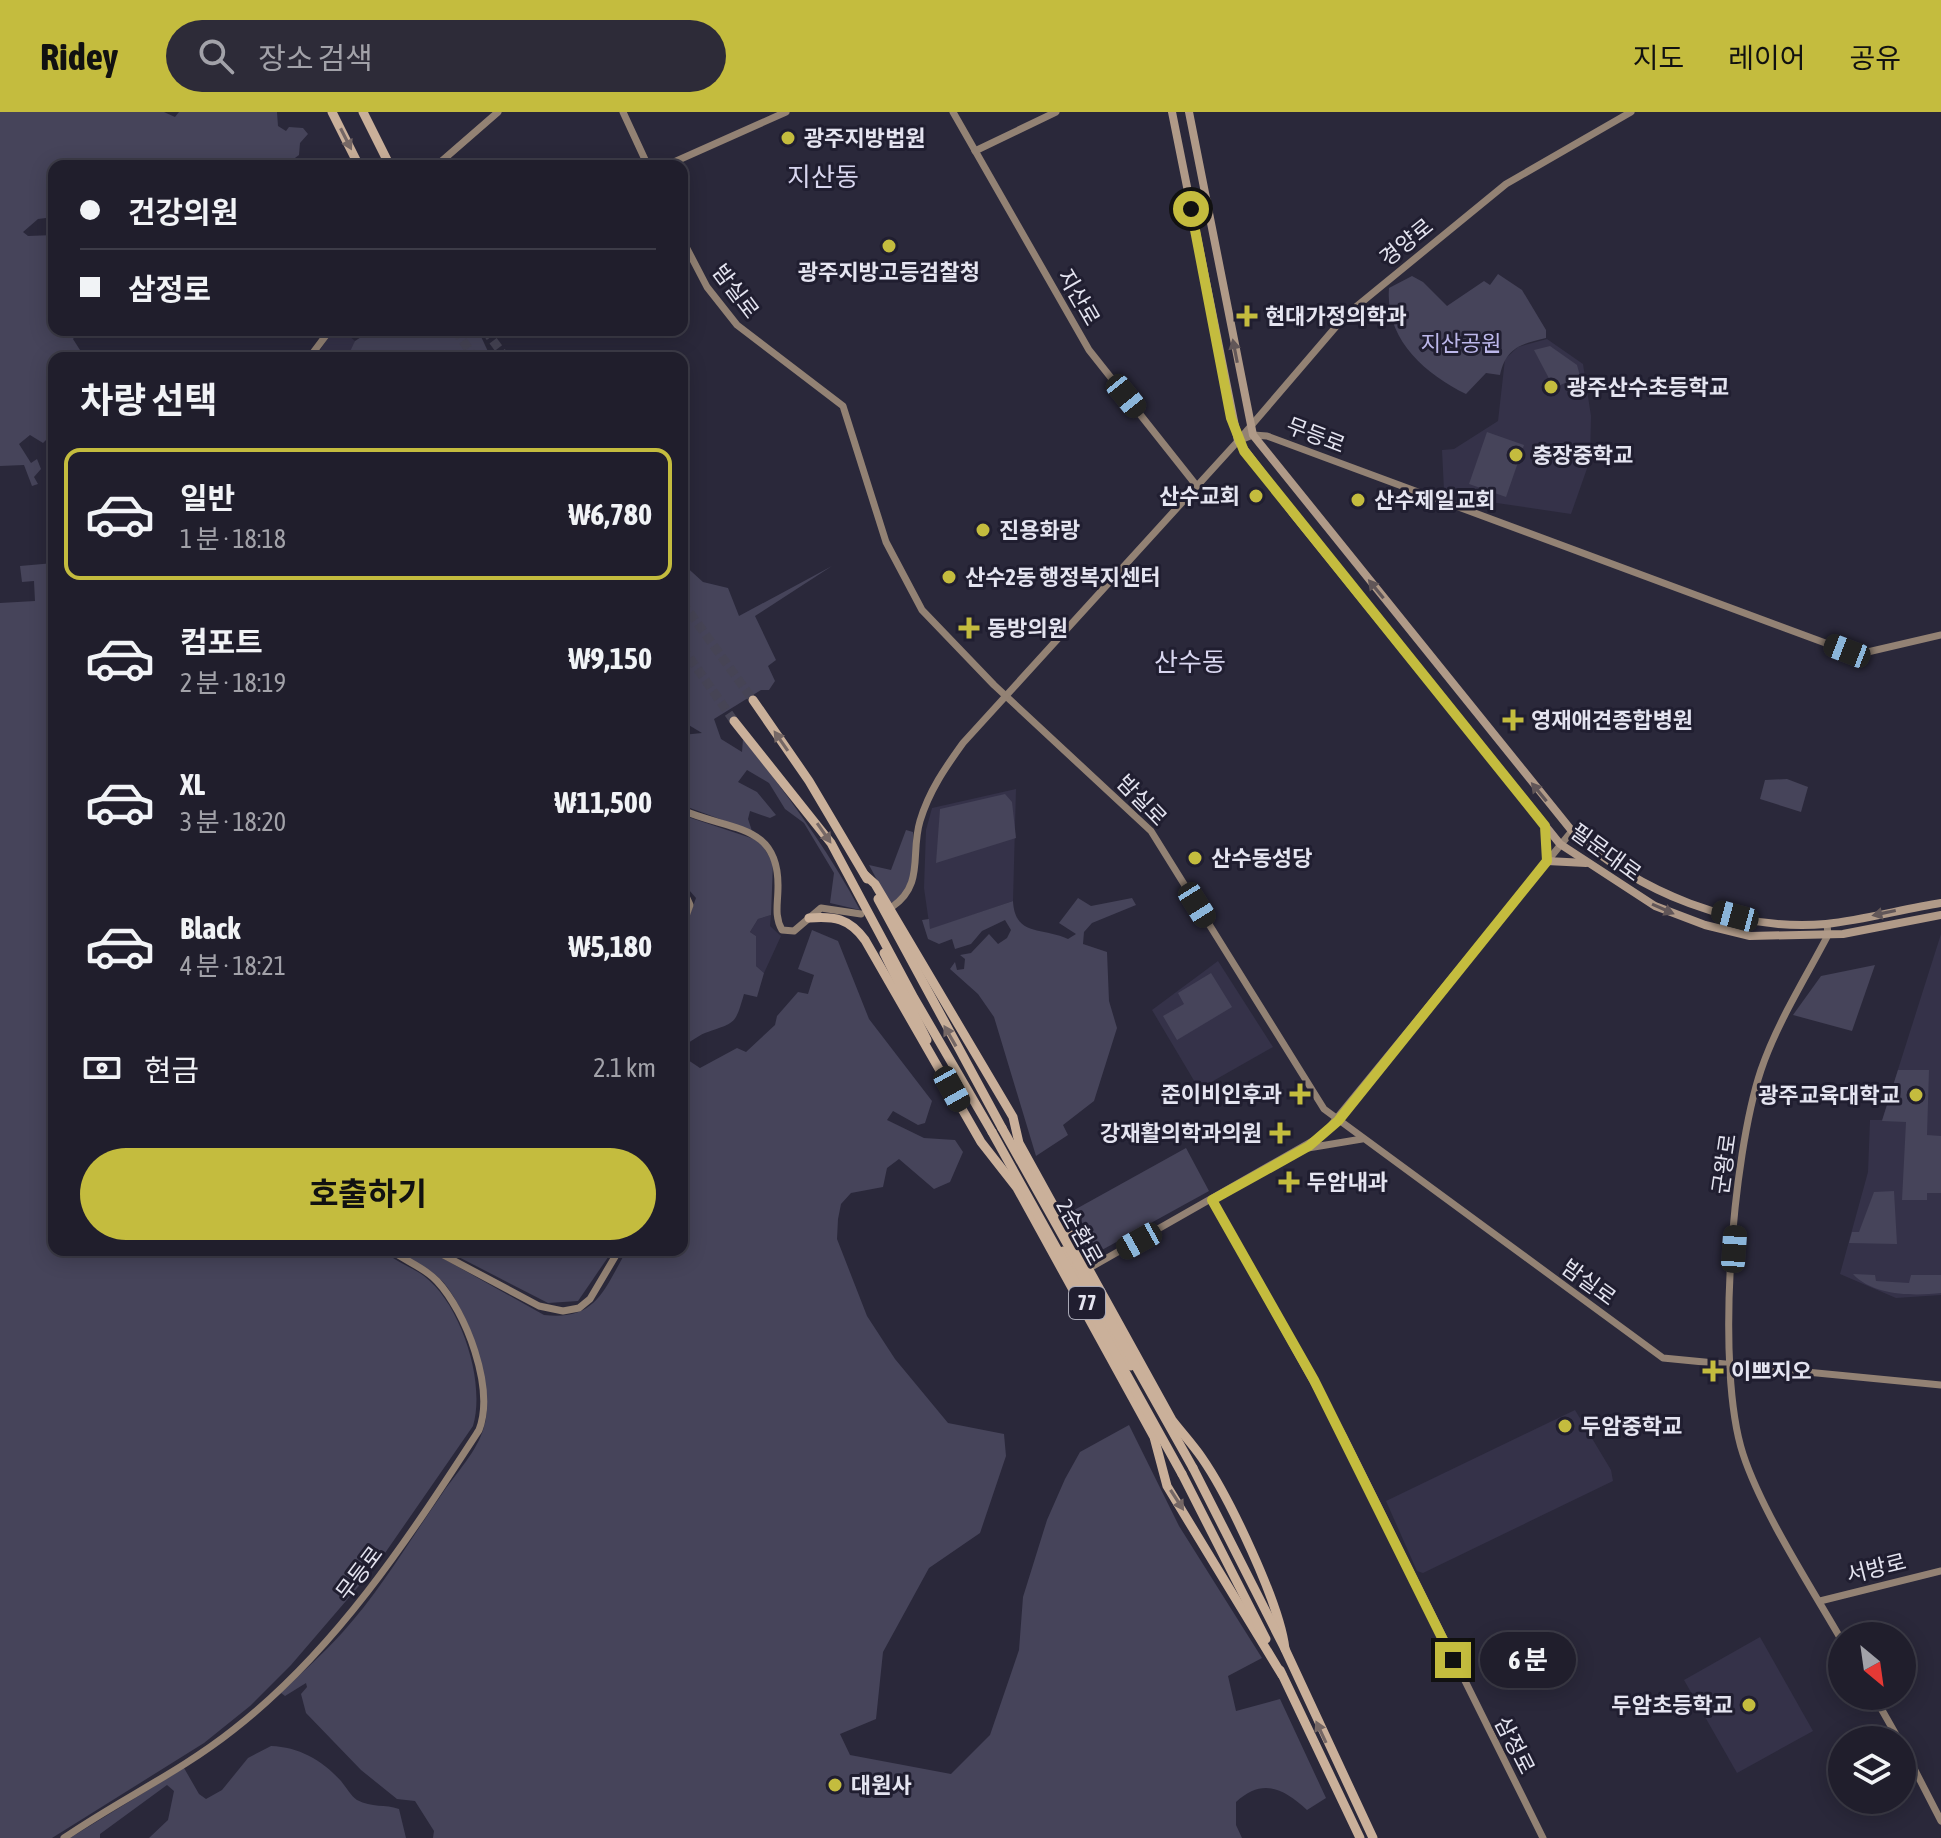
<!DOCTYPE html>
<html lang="ko">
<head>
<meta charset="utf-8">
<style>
	:root { --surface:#201e2c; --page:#2d2b38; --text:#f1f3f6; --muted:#a2a2a9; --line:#3d3c48; --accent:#c4bc3e }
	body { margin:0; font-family:"Asap Condensed","Noto Sans KR",sans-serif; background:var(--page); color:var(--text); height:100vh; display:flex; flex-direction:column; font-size:30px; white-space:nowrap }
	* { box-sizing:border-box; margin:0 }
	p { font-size:26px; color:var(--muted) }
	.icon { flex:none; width:44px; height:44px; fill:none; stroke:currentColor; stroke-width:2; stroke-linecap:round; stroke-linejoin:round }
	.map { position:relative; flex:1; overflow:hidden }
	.side { position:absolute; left:48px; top:240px; width:640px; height:904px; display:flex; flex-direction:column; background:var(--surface); border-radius:16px; box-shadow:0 4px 20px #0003,0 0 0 2px var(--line) }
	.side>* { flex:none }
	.top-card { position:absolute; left:48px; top:48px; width:640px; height:176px; border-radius:16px; box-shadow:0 4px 20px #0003,0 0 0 2px var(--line); display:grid; align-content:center; height:176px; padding:0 32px; background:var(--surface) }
	.needle { width:52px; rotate:151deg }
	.fabs { position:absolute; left:1828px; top:1510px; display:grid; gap:16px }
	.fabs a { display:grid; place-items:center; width:88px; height:88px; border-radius:50%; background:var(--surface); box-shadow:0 4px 20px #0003,0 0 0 2px var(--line); font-size:40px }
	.end { position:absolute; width:36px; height:36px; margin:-18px; border:10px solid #c4bc3e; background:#111; box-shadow:0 0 0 4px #111 }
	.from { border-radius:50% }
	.bubble { position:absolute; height:56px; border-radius:28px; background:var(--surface); box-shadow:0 4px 20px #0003,0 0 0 2px var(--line); font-size:26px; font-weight:700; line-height:56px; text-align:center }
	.car { position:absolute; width:24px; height:48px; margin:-24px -12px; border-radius:10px; box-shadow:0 0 6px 2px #0007; background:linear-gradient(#222 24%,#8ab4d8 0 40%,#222 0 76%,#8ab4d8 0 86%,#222 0) }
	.top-card b { display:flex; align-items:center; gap:28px; height:76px; font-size:30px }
	.top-card b+b { border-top:2px solid var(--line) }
	.top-card i { width:20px; height:20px; background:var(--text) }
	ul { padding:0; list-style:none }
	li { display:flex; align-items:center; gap:24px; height:132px; margin:0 16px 12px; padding:0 16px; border:4px solid transparent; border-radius:16px }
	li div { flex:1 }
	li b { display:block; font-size:30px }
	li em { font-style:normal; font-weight:700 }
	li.selected { border-color:var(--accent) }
	li>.icon { width:72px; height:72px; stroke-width:1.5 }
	h2 { padding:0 32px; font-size:36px; line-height:96px }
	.pay { display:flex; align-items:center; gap:20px; height:88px; padding:0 32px; font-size:30px }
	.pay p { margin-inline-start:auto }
	.action { display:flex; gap:16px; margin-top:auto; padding:16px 32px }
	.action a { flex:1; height:92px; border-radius:48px; background:var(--accent); color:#111; font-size:32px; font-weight:700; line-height:92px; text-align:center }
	header { display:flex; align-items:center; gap:48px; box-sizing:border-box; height:112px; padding:0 40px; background:var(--accent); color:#111 }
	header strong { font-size:38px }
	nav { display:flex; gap:44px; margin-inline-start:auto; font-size:28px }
	.search { width:560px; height:72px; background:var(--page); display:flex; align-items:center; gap:20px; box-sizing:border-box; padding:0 28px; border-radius:44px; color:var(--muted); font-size:30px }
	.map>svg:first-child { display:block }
	.built { fill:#353249 }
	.green { fill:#46445a }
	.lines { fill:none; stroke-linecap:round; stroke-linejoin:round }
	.highway-tunnel { stroke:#464455; stroke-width:9; stroke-dasharray:9 4.5; stroke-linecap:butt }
	.secondary { stroke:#938274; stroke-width:7 }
	.primary { stroke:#b09a88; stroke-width:8 }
	.highway { stroke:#cab09a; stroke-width:9 }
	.highway-bridge { stroke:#cab09a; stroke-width:9 }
	.oneway { fill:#756765 }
	.oneway2 { fill:#615658 }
	.route { stroke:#c4bc3e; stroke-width:10 }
	.poi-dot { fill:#c4bc3e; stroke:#201e30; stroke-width:3 }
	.labels { text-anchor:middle; stroke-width:6; stroke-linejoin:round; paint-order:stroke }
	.shield { fill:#201e30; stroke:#a9a9b6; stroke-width:2 }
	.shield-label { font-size:20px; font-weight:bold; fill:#e4e4f0 }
	.poi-label { font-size:22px; font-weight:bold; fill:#e4e4f0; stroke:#201e30; text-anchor:start }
	.street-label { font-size:22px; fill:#e4e4f0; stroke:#201e30 }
	.park-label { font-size:22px; fill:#bdb8eb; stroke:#201e30 }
	.quarter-label { font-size:26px; fill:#d8d6ef; stroke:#201e30 }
</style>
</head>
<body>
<header>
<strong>Ridey</strong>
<div class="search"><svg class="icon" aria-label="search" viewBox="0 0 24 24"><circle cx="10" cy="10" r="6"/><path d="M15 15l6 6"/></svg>장소 검색</div>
<nav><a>지도</a><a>레이어</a><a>공유</a></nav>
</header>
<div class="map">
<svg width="1941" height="1726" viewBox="0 0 1941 1726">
	<rect width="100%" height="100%" fill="#2a283a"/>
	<g class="built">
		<path d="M333 218H342L355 229 353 238 347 246H315Z"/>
		<path d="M1547 227 1583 252 1591 304 1590 348 1571 402 1490 390 1444 378 1442 338 1454 337 1498 309 1505 247 1518 235Z"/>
		<path d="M1016 677 1013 789 930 818 924 776 926 718 932 696Z"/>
		<path d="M771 803 770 814 781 824 764 861 756 854V824L750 820 758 807Z"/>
		<path d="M1941 822V1183L1896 1186 1840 1162 1868 1060 1870 1008H1882Z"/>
		<path d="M1218 849 1273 935 1199 977 1152 898Z"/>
		<path d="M1575 1298 1611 1358 1613 1369 1423 1461 1417 1459 1386 1389Z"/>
		<path d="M1760 1525 1813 1619 1737 1661 1684 1568Z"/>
	</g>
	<g class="green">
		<path d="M0 0H164L175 5 179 0H277L278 14 286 19 289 15 303 16 308 22 300 31 299 43 284 54H54V105L38 107 23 120 28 124 54 123V218H80L73 227 80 238 108 243 107 246H54L51 323 43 331 30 323 19 332 31 351 37 347 41 357 34 365 38 372 32 374 24 353 0 354Z"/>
		<path d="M1498 162 1522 178 1546 218V226C1520 232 1506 236 1500 263L1486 261 1466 282C1424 261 1385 227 1389 176L1412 164 1423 170 1447 194 1484 169 1490 173Z"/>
		<path d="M372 218H478L491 246H347L355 229Z"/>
		<path d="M1550 234 1577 253 1580 264 1554 276 1534 238Z"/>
		<path d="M1487 320 1524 333 1506 385 1469 372Z"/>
		<path d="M54 451V1138H382C394 1149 410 1154 424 1164 461 1192 486 1270 473 1314L376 1454 291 1553 250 1594 204 1631 52 1726H0V491L35 489 34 469 22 470 20 454Z"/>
		<path d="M682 451 703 470 728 476 739 504 832 454 755 504 776 548 768 554 775 569 769 578H761L714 607 721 627 742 640 743 627C787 682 827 736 860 798L830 791 834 761 804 711 785 697 769 671 747 658 738 670 757 680 776 703 770 706 750 699 748 707 752 719 682 693V623L702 621 682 609Z"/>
		<path d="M1787 667 1808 675 1801 700 1760 687 1765 668Z"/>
		<path d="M1005 682 1012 690 1016 726 936 751 940 697Z"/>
		<path d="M682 703 760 729 773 751 771 803 758 807 750 820 756 824V854L764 861 757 885 744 882C735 913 736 910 705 921 697 924 690 931 682 934V824L696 786 682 770Z"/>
		<path d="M906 718 913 720C913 746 917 779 890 792L869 753 891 758Z"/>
		<path d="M1078 786 1091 794 1132 786 1136 793 1092 811 1084 820 1083 832 1107 840 1109 889 1117 916 1094 989 1063 1013 1068 1023 1036 1044 994 905 978 882 950 857 955 850 957 858 964 857 965 847 960 843 971 841 989 822 998 832 1007 826 1011 818 1005 808 982 819 971 832 955 837 952 827 939 832 928 827 922 808 929 807 930 817 1013 789C1015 825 1042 815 1068 827L1076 822 1059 811Z"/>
		<path d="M812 818 838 829 869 907 932 989 925 1011 918 1013 893 999 887 1008 924 1026 955 1028 963 1040 950 1070 934 1077 899 1047 887 1056 883 1075 851 1081 841 1092 838 1107 837 1127 867 1204 895 1247 948 1311 1004 1322 1006 1344 980 1421 929 1456 883 1540 876 1607 840 1622 850 1643 951 1662 990 1623 1019 1538 1023 1485 1047 1408 1065 1367 1080 1340 1129 1313 1179 1414 1262 1546 1228 1564 1236 1599 1280 1587 1326 1686 1307 1698C1284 1677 1263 1665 1236 1690V1713L1242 1726H433L434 1719 415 1689 397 1687 361 1658 306 1601 301 1582 307 1575 306 1571 285 1584 281 1581C301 1561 323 1542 342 1521 381 1478 409 1429 442 1382 456 1361 477 1340 484 1315 496 1277 469 1201 444 1171 431 1156 411 1148 393 1138H428L544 1203C597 1209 604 1177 627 1138H682V944L700 956 737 936 746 940 775 913 777 904 798 880 808 882 814 863 798 857Z"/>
		<path d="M1875 853 1852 919 1793 903 1821 864Z"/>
		<path d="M1211 861 1232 895 1177 928 1163 904 1184 892 1178 881Z"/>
		<path d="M1898 958H1929L1927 1023 1941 1024V1081H1927V1088H1902L1906 1010 1882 1009Z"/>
		<path d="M1186 1036 1209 1079 1091 1144 1067 1102Z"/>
		<path d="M1894 1079 1897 1132 1849 1131 1852 1120H1859L1874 1080Z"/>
		<path d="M445 1138H613L578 1189 548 1191Z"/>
		<path d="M1853 1162 1875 1163 1876 1169 1909 1171 1911 1163H1941V1181C1914 1184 1873 1184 1853 1162Z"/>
		<path d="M271 1634C299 1635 322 1648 341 1669 346 1675 351 1684 357 1688 372 1696 385 1692 399 1697L406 1726H149L168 1708 174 1679 167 1673 100 1722V1726H70L184 1656 199 1682 206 1687 222 1678 248 1646Z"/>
	</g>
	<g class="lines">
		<g class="highway-tunnel">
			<path d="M455 218 475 246"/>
			<path d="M485 218 506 246"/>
			<path d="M682 490 753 588"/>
			<path d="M682 535 734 609"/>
		</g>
		<g class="secondary">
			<path d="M623 0 648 54"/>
			<path d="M953 0 1089 238 1196 373"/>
			<path d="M975 39 1056 0"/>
			<path d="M436 54 498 0"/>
			<path d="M665 54 786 0"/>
			<path d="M682 127 707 175 737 213 843 294 886 430 922 498 994 573 1151 719 1324 997 1663 1246 1941 1273"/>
			<path d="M309 246 330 218"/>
			<path d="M1240 328 1253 323 1267 324 1847 539 1859 542 1941 523"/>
			<path d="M682 698C730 719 779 711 778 775 778 791 774 804 782 818L794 819 821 796 861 802"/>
			<path d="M1545 714 1547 748"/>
			<path d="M682 775 690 793 682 815"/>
			<path d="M892 795C925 772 910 742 920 709 929 679 945 656 963 631L1238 329 1346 203 1506 72 1631 0"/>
			<path d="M1827 812 1828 823C1805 867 1777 911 1761 958 1732 1045 1715 1256 1743 1342 1762 1400 1811 1475 1842 1529"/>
			<path d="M1308 1036 1362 1027"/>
			<path d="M1212 1088 1344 1325 1543 1726"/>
			<path d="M434 1138 539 1194 563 1199 579 1196 590 1187 619 1138"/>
			<path d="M1086 1158 1323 1023 1572 719"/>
			<path d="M1820 1489 1941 1459"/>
			<path d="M1874 1584 1899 1628"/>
			<path d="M1902 1633 1941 1709"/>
			<path d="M64 1726C119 1688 180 1660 233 1618 337 1537 408 1427 479 1318 495 1276 466 1200 437 1169 424 1155 405 1149 391 1138"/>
		</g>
		<g class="primary">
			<path d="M1172 0 1238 329 1295 404 1560 732 1655 794 1705 813 1750 824 1843 822 1941 803"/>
			<path d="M1189 0 1253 323 1572 719C1637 780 1736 820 1826 812 1864 808 1903 797 1941 791"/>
			<path d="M1547 749 1586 751"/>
		</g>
		<g class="highway">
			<path d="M332 0 359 54"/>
			<path d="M363 0 390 54"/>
			<path d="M753 588 809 669 867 767"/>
			<path d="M734 609 831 731 914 886 992 1020"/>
			<path d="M865 763 875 772 1013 1005 1019 1031 1172 1308C1182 1321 1193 1333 1202 1346 1229 1385 1280 1492 1285 1537"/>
			<path d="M878 787 1002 1016"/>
			<path d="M809 806C834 804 849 806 865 828L981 1030 1017 1076 1154 1325 1167 1374 1282 1563"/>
			<path d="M884 841 927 928"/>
			<path d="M1063 1139 1131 1254"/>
			<path d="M1193 1356 1285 1537 1373 1726"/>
			<path d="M1182 1362 1266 1527"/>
			<path d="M1280 1558 1360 1726"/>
		</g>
		<g class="highway-bridge">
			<path d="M1002 1016 1193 1356"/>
			<path d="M992 1020 1182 1362"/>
		</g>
	</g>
	<defs><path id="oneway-solid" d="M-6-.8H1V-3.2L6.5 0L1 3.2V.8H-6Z" transform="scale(2)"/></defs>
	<g class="oneway">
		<use href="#oneway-solid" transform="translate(346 27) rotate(63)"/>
		<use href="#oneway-solid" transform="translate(781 629) rotate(-125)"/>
		<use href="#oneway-solid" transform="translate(824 721) rotate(55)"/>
		<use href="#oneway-solid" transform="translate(950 924) rotate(-120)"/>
		<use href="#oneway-solid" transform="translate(1177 1388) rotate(57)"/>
		<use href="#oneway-solid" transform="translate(1321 1620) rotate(-115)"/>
	</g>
	<g class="oneway2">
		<use href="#oneway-solid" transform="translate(1235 239) rotate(-101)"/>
		<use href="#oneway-solid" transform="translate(1376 477) rotate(-129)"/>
		<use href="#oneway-solid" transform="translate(1539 680) rotate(-129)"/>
		<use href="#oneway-solid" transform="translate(1663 797) rotate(24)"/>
		<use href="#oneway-solid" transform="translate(1884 801) rotate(168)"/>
	</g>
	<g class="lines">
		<path class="route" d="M1191 97 1231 306 1244 339 1545 714 1547 749 1338 1009 1309 1034 1212 1088 1314 1268 1453 1548"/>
	</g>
	<g class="poi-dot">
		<circle cx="788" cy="26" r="8"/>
		<circle cx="889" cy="134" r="8"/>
		<path d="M1243 192h8v8h8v8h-8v8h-8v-8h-8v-8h8z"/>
		<circle cx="1551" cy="275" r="8"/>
		<circle cx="1516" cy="343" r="8"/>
		<circle cx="1256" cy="384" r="8"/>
		<circle cx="1358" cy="388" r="8"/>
		<circle cx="983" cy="418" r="8"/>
		<circle cx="949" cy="465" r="8"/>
		<path d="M965 504h8v8h8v8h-8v8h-8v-8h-8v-8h8z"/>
		<path d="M1509 596h8v8h8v8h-8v8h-8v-8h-8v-8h8z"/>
		<circle cx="1195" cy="746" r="8"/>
		<path d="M1296 970h8v8h8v8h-8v8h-8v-8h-8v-8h8z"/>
		<circle cx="1916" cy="983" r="8"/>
		<path d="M1276 1009h8v8h8v8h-8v8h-8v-8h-8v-8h8z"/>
		<path d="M1285 1058h8v8h8v8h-8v8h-8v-8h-8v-8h8z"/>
		<path d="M1709 1247h8v8h8v8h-8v8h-8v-8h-8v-8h8z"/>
		<circle cx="1565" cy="1314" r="8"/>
		<circle cx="1749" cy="1593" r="8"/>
		<circle cx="835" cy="1673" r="8"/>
	</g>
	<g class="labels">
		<rect class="shield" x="1069" y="1175" width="36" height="32" rx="6"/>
		<g class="shield-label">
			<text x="1087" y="1198">77</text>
		</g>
		<g class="poi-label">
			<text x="804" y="34">광주지방법원</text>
			<text x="889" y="168" text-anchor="middle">광주지방고등검찰청</text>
			<text x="1265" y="212">현대가정의학과</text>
			<text x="1567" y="283">광주산수초등학교</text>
			<text x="1532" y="351">충장중학교</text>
			<text x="1240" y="392" text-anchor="end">산수교회</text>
			<text x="1374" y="396">산수제일교회</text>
			<text x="999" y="426">진용화랑</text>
			<text x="965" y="473">산수2동 행정복지센터</text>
			<text x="987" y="524">동방의원</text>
			<text x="1531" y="616">영재애견종합병원</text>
			<text x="1211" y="754">산수동성당</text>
			<text x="1282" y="990" text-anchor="end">준이비인후과</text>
			<text x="1900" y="991" text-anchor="end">광주교육대학교</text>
			<text x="1262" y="1029" text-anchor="end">강재활의학과의원</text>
			<text x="1307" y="1078">두암내과</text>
			<text x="1731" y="1267">이쁘지오</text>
			<text x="1581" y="1322">두암중학교</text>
			<text x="1733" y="1601" text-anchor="end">두암초등학교</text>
			<text x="851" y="1681">대원사</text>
		</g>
		<g class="street-label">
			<text transform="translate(1406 130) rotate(-39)" y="8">경양로</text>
			<text transform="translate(736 179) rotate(53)" y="8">밤실로</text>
			<text transform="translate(1079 185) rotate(60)" y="8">지산로</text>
			<text transform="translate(1316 323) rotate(21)" y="8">무등로</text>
			<text transform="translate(1142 688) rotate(46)" y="8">밤실로</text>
			<text transform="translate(1606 740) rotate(36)" y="8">필문대로</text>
			<text transform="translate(1724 1052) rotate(-82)" y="8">군왕로</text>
			<text transform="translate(1080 1120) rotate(61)" y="8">2순환로</text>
			<text transform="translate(1589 1170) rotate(36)" y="8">밤실로</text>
			<text transform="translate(1876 1456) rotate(-14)" y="8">서방로</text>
			<text transform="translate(359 1461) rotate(-53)" y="8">무등로</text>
			<text transform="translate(1515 1633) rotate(63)" y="8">삼정로</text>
		</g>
		<g class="park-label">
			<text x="1461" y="239">지산공원</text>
		</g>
		<g class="quarter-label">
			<text x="823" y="74">지산동</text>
			<text x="1190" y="559">산수동</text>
		</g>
	</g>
</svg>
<div class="fabs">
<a><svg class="needle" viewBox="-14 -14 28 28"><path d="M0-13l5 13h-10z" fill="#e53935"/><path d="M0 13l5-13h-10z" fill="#a2a2a9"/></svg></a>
<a><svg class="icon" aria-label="layers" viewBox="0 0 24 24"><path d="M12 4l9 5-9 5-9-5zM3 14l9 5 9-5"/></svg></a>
</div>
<i class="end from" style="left:1191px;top:97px"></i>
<i class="end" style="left:1453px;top:1548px"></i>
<div class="bubble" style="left:1480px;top:1520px;width:96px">6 분</div>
<i class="car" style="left:1126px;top:284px;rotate:141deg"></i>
<i class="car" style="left:1847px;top:539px;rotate:291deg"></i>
<i class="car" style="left:1197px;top:793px;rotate:148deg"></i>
<i class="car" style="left:1735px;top:804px;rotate:285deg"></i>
<i class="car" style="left:952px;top:977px;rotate:151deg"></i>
<i class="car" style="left:1139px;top:1129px;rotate:241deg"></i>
<i class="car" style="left:1734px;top:1137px;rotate:4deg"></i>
<div class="top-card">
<b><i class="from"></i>건강의원</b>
<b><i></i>삼정로</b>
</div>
<section class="side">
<h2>차량 선택</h2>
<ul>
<li class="selected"><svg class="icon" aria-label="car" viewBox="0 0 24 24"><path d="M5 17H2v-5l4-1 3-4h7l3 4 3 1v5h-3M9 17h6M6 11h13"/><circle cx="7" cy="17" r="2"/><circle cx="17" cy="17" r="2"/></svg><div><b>일반</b><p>1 분 · 18:18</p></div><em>₩6,780</em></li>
<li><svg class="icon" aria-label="car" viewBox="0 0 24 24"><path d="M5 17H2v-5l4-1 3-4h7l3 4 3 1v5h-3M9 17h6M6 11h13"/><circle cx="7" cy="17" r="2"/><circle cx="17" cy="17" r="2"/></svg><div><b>컴포트</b><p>2 분 · 18:19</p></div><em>₩9,150</em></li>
<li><svg class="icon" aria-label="car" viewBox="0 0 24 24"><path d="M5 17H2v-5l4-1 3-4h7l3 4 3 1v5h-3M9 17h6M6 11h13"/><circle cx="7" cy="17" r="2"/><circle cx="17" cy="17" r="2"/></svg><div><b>XL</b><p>3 분 · 18:20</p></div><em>₩11,500</em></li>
<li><svg class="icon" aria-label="car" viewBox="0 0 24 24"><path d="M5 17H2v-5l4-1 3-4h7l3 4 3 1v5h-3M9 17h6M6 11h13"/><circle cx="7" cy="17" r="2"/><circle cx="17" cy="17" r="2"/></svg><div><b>Black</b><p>4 분 · 18:21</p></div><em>₩5,180</em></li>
</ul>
<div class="pay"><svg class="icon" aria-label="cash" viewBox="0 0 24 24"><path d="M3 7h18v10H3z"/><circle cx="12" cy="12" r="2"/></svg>현금<p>2.1 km</p></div>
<div class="action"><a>호출하기</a></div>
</section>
</div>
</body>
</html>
